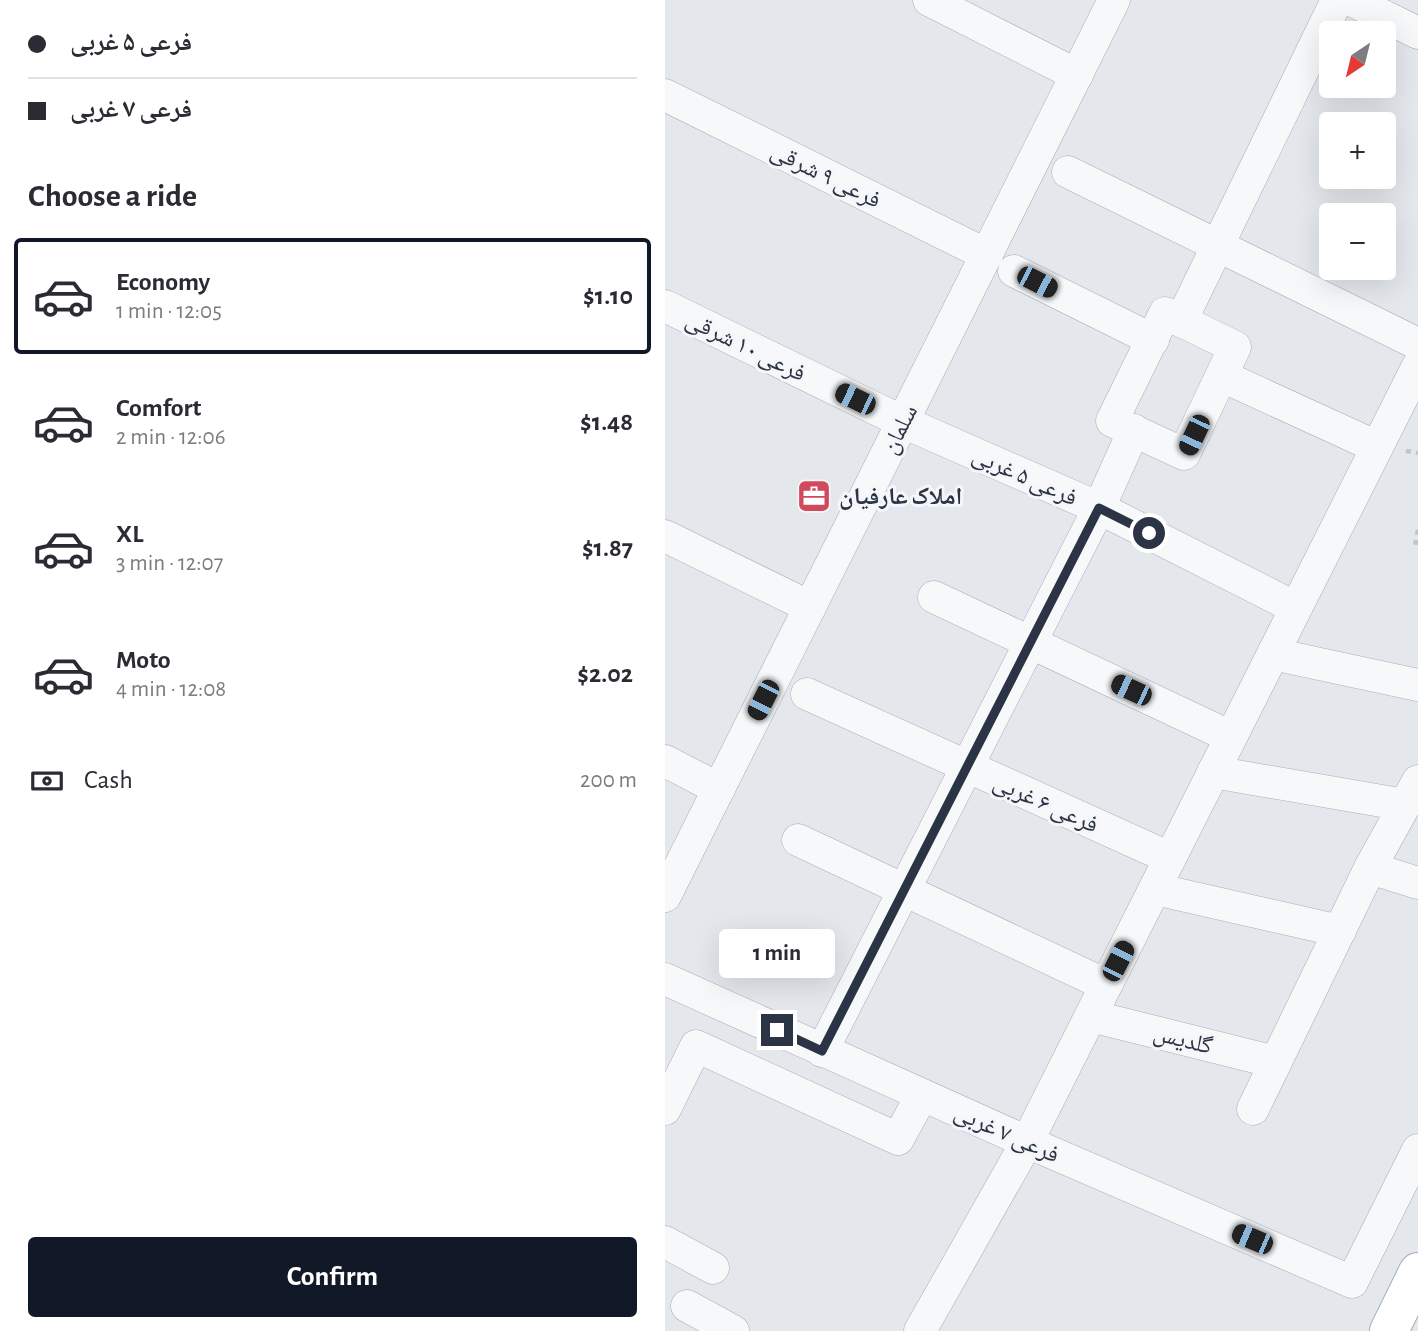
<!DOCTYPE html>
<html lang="en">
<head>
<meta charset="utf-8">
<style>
	:root { --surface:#fff; --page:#f7f7f7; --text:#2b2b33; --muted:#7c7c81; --line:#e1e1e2; --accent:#111827 }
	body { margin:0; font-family:"Alegreya Sans","Noto Naskh Arabic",sans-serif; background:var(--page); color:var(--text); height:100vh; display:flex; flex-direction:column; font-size:26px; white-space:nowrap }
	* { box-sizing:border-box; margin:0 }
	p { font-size:23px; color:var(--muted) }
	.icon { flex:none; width:38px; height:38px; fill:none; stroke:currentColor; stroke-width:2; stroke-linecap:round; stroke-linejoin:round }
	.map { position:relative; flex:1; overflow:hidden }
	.drawer { display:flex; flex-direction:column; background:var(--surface); width:665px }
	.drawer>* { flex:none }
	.guide { display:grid; align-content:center; height:154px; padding:0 28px; background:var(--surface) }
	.needle { width:46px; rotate:215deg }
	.fabs { position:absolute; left:654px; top:21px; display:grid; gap:14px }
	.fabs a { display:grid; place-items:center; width:77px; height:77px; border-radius:7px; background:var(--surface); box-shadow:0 7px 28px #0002; font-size:35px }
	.end { position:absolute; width:32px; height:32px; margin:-16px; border:9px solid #2b3445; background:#fff; box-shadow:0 0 0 4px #fff }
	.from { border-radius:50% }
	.bubble { position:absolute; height:49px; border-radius:7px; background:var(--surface); box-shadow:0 7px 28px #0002; font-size:23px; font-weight:600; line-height:49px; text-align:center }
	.car { position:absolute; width:21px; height:42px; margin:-21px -10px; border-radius:9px; box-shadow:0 0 5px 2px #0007; background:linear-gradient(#222 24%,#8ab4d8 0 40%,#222 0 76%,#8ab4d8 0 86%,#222 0) }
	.guide b { display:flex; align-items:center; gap:24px; height:66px; font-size:26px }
	.guide b+b { border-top:2px solid var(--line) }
	.guide i { width:18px; height:18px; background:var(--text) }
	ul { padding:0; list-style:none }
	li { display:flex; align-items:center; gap:21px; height:116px; margin:0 14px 10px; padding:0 14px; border:4px solid transparent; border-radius:7px }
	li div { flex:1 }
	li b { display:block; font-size:26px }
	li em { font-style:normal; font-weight:600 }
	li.current { border-color:var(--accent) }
	li>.icon { width:63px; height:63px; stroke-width:1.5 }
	h2 { padding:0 28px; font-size:32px; line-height:84px }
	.pay { display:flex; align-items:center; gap:18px; height:77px; padding:0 28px; font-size:26px }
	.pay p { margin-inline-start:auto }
	.cta { display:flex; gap:14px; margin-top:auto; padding:14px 28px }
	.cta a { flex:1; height:80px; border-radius:7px; background:var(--accent); color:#fff; font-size:28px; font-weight:600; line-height:80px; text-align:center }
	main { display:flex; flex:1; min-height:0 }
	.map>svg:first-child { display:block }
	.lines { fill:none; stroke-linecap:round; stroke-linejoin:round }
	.minor-casing { stroke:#a9aeb7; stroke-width:33 }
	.major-casing { stroke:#a3abb8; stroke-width:40 }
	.path { stroke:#c2c5cb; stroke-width:4.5; stroke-dasharray:5 5; stroke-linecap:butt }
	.minor { stroke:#f7f8fa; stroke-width:32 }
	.major { stroke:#fff; stroke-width:38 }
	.route { stroke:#2b3445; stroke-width:9 }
	.labels { text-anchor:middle; stroke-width:6; stroke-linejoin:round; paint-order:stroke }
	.street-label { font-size:24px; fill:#2b3445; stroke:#f4f6f9 }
	.poi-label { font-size:24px; font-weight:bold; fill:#2b3445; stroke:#f4f6f9; text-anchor:start }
</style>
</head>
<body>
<main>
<section class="drawer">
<div class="guide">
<b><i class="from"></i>فرعی ۵ غربی</b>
<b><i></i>فرعی ۷ غربی</b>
</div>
<h2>Choose a ride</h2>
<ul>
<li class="current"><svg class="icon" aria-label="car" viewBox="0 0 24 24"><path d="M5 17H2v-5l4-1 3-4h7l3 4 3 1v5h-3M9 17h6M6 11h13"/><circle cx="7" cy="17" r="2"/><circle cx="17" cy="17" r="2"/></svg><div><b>Economy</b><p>1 min · 12:05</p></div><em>$1.10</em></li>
<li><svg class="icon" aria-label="car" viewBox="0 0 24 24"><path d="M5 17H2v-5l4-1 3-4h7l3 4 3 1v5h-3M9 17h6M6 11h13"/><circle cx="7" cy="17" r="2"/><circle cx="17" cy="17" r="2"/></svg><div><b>Comfort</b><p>2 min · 12:06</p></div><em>$1.48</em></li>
<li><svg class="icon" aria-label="car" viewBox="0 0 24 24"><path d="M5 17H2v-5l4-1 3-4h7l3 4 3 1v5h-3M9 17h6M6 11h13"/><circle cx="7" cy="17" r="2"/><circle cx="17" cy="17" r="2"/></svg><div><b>XL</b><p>3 min · 12:07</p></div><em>$1.87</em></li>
<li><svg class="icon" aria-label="car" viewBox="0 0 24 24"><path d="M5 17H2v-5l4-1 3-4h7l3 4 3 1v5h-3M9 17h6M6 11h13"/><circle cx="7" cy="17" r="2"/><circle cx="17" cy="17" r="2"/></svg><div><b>Moto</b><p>4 min · 12:08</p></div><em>$2.02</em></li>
</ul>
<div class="pay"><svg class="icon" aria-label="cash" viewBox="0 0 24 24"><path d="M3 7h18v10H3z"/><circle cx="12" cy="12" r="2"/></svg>Cash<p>200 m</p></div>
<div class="cta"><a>Confirm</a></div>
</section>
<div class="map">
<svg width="753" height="1331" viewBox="0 0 753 1331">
	<rect width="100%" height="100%" fill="#e4e7ec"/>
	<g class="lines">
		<g class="minor-casing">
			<g id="minor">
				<path d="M264 0 412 75"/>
				<path d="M686 0 753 33"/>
				<path d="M0 95 322 255"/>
				<path d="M403 172 753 344"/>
				<path d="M349 271 488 340"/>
				<path d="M0 306 238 422 434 508 631 608"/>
				<path d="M500 313 570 347 519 454 447 421Z"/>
				<path d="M516 321 672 0"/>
				<path d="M557 376 712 447"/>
				<path d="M0 536 145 607"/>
				<path d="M269 597 566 737"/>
				<path d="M608 654 753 685"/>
				<path d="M142 694 505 858"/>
				<path d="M0 761 54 789"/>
				<path d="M548 772 740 805"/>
				<path d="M133 840 441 985"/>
				<path d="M705 868 753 883"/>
				<path d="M490 889 675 931"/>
				<path d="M0 896 449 0"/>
				<path d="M0 979 362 1142 687 1282 753 1150"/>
				<path d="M426 1016 610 1062"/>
				<path d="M157 1051 434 508 469 430"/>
				<path d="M0 1109 31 1046 233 1139 257 1095"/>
				<path d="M588 1109 705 868 753 781"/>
				<path d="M0 1242 48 1268"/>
				<path d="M22 1306 68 1331"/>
				<path d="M255 1331 362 1142 753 366"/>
			</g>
		</g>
		<g class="major-casing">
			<path id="major" d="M724 1331 753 1272"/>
		</g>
		<g class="path">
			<path d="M741 451 753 453"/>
			<path d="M753 530 750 546 753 547"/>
		</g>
		<use href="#minor" class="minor"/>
		<use href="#major" class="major"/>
	</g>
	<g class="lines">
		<path class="route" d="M112 1030 157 1051 434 508 484 533"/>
	</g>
	<defs>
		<g id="office-square" transform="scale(1.75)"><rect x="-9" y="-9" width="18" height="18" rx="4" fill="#d1495b" stroke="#f4f6f9"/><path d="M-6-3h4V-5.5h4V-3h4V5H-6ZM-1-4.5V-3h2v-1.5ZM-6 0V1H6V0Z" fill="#fff"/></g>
	</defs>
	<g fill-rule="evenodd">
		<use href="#office-square" x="149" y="496"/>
	</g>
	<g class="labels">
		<g class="street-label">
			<text transform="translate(161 175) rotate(26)" y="8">فرعی ۹ شرقی</text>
			<text transform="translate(81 346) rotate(26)" y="8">فرعی ۱۰ شرقی</text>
			<text transform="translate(234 429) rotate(-63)" y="8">سلمان</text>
			<text transform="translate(360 476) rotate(24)" y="8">فرعی ۵ غربی</text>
			<text transform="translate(381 803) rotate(24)" y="8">فرعی ۶ غربی</text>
			<text transform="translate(518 1039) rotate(14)" y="8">گلدیس</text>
			<text transform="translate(342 1133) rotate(24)" y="8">فرعی ۷ غربی</text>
		</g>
		<g class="poi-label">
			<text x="174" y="504">املاک عارفیان</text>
		</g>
	</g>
</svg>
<div class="fabs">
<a><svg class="needle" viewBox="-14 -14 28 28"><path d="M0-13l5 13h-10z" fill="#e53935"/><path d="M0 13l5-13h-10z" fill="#7c7c81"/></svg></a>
<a>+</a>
<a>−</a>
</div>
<i class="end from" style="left:484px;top:533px"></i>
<i class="end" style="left:112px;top:1030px"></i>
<div class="bubble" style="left:54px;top:929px;width:116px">1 min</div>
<i class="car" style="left:372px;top:282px;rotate:117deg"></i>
<i class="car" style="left:190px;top:399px;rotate:296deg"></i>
<i class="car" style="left:529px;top:435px;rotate:205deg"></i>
<i class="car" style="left:466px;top:690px;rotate:295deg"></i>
<i class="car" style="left:98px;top:700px;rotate:207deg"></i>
<i class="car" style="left:453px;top:961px;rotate:27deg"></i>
<i class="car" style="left:587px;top:1239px;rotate:293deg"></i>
</div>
</main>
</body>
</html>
